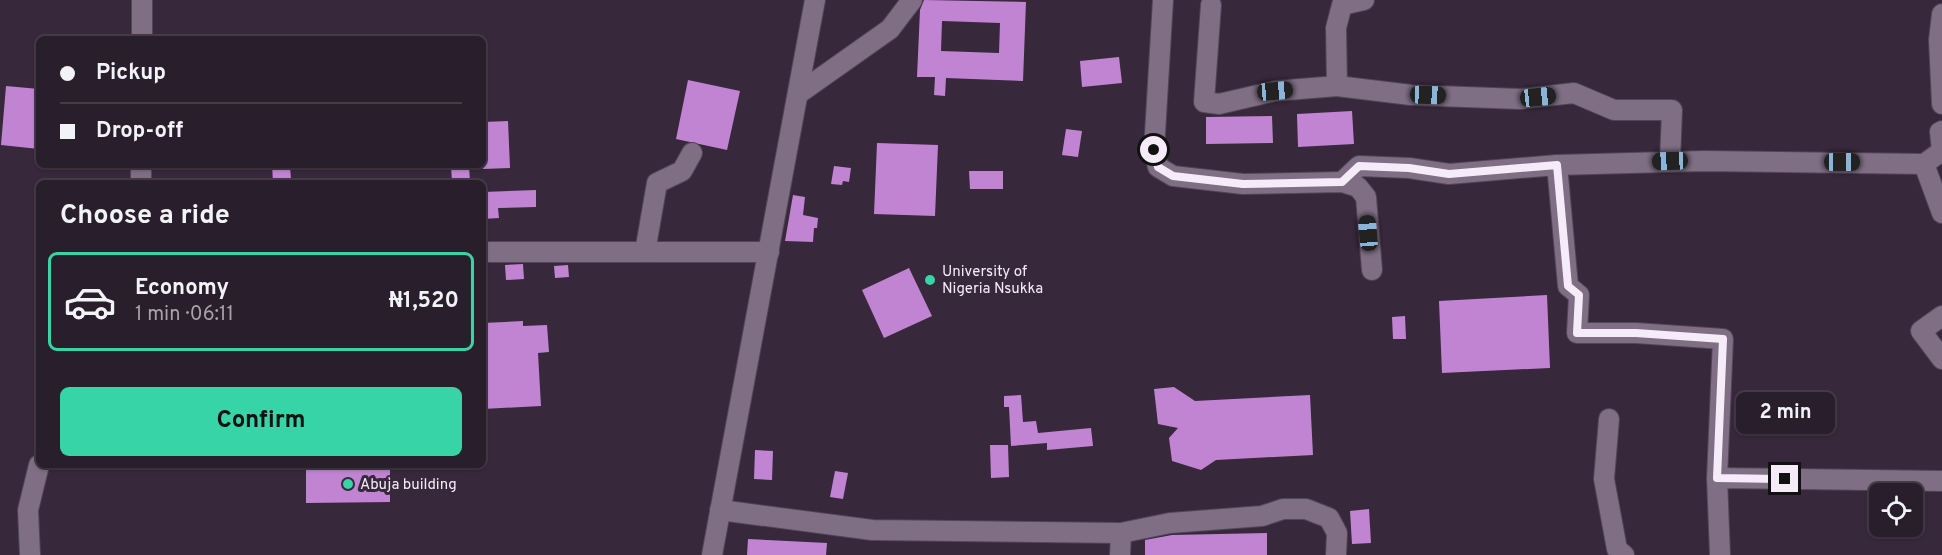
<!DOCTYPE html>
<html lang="en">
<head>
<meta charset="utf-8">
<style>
	:root { --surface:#291e2c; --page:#312734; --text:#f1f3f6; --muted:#a5a2a9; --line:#453c48; --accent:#36d4a7 }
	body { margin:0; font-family:Overpass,sans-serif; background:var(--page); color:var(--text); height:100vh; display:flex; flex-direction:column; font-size:22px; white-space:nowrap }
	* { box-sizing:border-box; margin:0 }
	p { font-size:20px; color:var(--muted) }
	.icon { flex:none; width:33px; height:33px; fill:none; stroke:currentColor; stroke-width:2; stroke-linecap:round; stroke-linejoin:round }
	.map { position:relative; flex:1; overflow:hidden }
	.sheet { position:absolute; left:36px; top:180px; width:450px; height:288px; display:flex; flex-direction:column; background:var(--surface); border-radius:9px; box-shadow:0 2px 4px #0004,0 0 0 2px var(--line) }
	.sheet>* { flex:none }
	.banner { position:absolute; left:36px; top:36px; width:450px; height:132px; border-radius:9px; box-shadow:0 2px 4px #0004,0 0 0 2px var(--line); display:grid; align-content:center; height:132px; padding:0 24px; background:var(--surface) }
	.fabs { position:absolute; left:1869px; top:483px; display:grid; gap:12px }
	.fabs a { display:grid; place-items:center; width:54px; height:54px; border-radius:9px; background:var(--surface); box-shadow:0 2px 4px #0004,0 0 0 2px var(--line); font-size:30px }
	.end { position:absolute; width:27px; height:27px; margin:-14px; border:8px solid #f6ecf9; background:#111; box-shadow:0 0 0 3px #111 }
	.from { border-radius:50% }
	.bubble { position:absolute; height:42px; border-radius:9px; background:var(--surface); box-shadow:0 2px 4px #0004,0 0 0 2px var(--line); font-size:20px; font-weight:700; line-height:42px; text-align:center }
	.car { position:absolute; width:18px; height:36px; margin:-18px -9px; border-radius:8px; box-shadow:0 0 4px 2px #0007; background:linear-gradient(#222 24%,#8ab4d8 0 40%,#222 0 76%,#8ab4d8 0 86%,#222 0) }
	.banner b { display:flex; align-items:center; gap:21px; height:57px; font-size:22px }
	.banner b+b { border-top:2px solid var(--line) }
	.banner i { width:15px; height:15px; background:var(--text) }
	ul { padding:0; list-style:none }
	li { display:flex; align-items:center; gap:18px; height:99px; margin:0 12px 9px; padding:0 12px; border:3px solid var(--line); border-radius:9px }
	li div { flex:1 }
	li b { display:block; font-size:22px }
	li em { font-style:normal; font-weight:700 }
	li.on { border-color:var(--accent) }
	li>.icon { width:54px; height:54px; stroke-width:1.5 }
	h2 { padding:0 24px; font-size:27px; line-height:72px }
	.cta { display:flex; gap:12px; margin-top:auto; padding:12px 24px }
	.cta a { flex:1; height:69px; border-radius:9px; background:var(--accent); color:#111; font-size:24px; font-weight:700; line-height:69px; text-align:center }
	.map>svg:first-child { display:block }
	.building { fill:#c184d2; fill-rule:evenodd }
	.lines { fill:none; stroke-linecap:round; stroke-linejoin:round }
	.minor-casing { stroke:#524556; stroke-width:22 }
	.minor { stroke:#7f6e84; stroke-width:20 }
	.route { stroke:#f6ecf9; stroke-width:8 }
	.poi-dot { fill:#36d4a7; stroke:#37283b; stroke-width:2 }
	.labels { text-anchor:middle; stroke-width:6; stroke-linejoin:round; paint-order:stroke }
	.poi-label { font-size:15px; fill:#f6ecf9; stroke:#37283b; text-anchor:start }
</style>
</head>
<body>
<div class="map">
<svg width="1942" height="555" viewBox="0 0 1942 555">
	<rect width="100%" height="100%" fill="#37283b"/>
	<g class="building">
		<path d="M924 0 1026 2 1023 81 946 78 945 96 934 95 935 77H917L920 10ZM942 21 1000 23 999 53 941 51Z"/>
		<path d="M1119 57 1122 83 1082 87 1080 61Z"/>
		<path d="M688 80 740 91 727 150 676 139Z"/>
		<path d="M6 86 39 89V149L1 145Z"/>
		<path d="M1352 111 1354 144 1298 147 1297 114Z"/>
		<path d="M1272 116 1273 143 1206 144V117Z"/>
		<path d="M508 121 510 168 483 169V122Z"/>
		<path d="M1066 129 1082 131 1078 157 1062 155Z"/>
		<path d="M877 143 938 145 935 216 874 214Z"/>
		<path d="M272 165H290L291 180 273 182Z"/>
		<path d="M451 165H469L470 183H452Z"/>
		<path d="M834 166 851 168 849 182 843 181 842 185 831 184Z"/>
		<path d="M969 171H1003V189H970Z"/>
		<path d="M536 190V207L498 208 499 218 483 219V192Z"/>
		<path d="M793 195 805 197 803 215 818 218 817 228H814L813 242 785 241Z"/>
		<path d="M523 264 524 279 506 280 505 265Z"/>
		<path d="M568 265 569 277 555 278 554 266Z"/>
		<path d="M909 268 932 316 884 338 862 290Z"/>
		<path d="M1547 295 1550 368 1442 373 1439 301Z"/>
		<path d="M1405 316 1406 339H1393L1392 317Z"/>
		<path d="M523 321V326L547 325 549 352 538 353 541 406 483 409V323Z"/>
		<path d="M1174 387 1195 401 1310 395 1313 455 1216 460 1201 470 1172 461 1169 438 1178 428 1158 424 1154 389Z"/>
		<path d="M1021 395 1023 422 1036 421 1038 433 1091 428 1093 446 1047 450V443L1011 446 1009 407H1004V396Z"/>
		<path d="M990 445H1008L1009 477 991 478Z"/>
		<path d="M755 450 773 451 772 480 754 479Z"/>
		<path d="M306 465H390V502L306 503Z"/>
		<path d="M835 471 848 473 843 499 830 497Z"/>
		<path d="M1369 509 1371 543 1352 544 1350 511Z"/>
		<path d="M1267 533V555H1145V540L1172 535Z"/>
		<path d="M748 539 827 543 826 555H747Z"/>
	</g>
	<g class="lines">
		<g class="minor-casing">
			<g id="minor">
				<path d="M1163 0 1154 150 1158 167 1173 176 1243 184 1342 182 1358 187 1366 197 1372 270"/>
				<path d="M1211 5 1204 102 1219 104 1275 91 1337 86 1411 95 1520 99 1574 93 1614 110H1672L1670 161"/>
				<path d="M1942 14 1939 40 1942 104"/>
				<path d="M142 39V0"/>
				<path d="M1337 86 1336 28 1342 5 1364 0"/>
				<path d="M798 94 890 29 912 0"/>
				<path d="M1942 131 1940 132 1942 151 1924 164 1942 213"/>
				<path d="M1557 165 1568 286 1579 295 1577 333H1636L1723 339 1717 478"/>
				<path d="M1342 182 1359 166 1409 168 1449 174 1557 165 1704 161 1924 164"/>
				<path d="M141 183V165"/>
				<path d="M483 252H769"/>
				<path d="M645 252 657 183 682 171 692 153"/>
				<path d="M1942 316 1921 331 1942 359"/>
				<path d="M1609 419 1604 479 1617 549 1624 555"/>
				<path d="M720 510 872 530 1121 533 1170 523 1262 516 1283 509H1306L1329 518 1337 533 1336 555"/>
				<path d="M30 555 28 510 39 465"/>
				<path d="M712 555 815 0"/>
				<path d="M1120 555 1121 533"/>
				<path d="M1720 555 1717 478 1942 481"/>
			</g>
		</g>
		<use href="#minor" class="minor"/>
	</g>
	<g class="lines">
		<path class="route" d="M1154 150 1158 167 1173 176 1243 184 1342 182 1359 166 1409 168 1449 174 1557 165 1568 286 1579 295 1577 333H1636L1723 339 1717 478 1785 479"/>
	</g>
	<g class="poi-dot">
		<circle cx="930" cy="280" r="6"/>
		<circle cx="348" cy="484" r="6"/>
	</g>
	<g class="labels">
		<g class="poi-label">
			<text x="942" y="276">University of<tspan x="942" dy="17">Nigeria Nsukka</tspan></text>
			<text x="360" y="489">Abuja building</text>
		</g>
	</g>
</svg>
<div class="fabs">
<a><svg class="icon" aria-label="locate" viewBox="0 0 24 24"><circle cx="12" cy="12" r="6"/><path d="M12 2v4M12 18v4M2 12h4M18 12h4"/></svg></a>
</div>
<i class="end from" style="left:1154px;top:150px"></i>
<i class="end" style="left:1785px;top:479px"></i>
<div class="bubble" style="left:1736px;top:392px;width:99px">2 min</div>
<i class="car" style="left:1275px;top:91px;rotate:85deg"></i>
<i class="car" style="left:1428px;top:95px;rotate:92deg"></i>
<i class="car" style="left:1538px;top:97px;rotate:84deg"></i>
<i class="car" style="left:1670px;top:161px;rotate:268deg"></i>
<i class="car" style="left:1842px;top:162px;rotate:90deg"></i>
<i class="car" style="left:1368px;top:233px;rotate:355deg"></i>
<div class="banner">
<b><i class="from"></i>Pickup</b>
<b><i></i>Drop-off</b>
</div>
<section class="sheet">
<h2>Choose a ride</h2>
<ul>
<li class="on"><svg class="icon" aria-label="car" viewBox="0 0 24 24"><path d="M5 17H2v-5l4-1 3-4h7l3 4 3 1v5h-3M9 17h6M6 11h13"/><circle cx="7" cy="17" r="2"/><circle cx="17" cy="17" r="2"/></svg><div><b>Economy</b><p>1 min · 06:11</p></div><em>₦1,520</em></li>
</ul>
<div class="cta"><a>Confirm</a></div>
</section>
</div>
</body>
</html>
